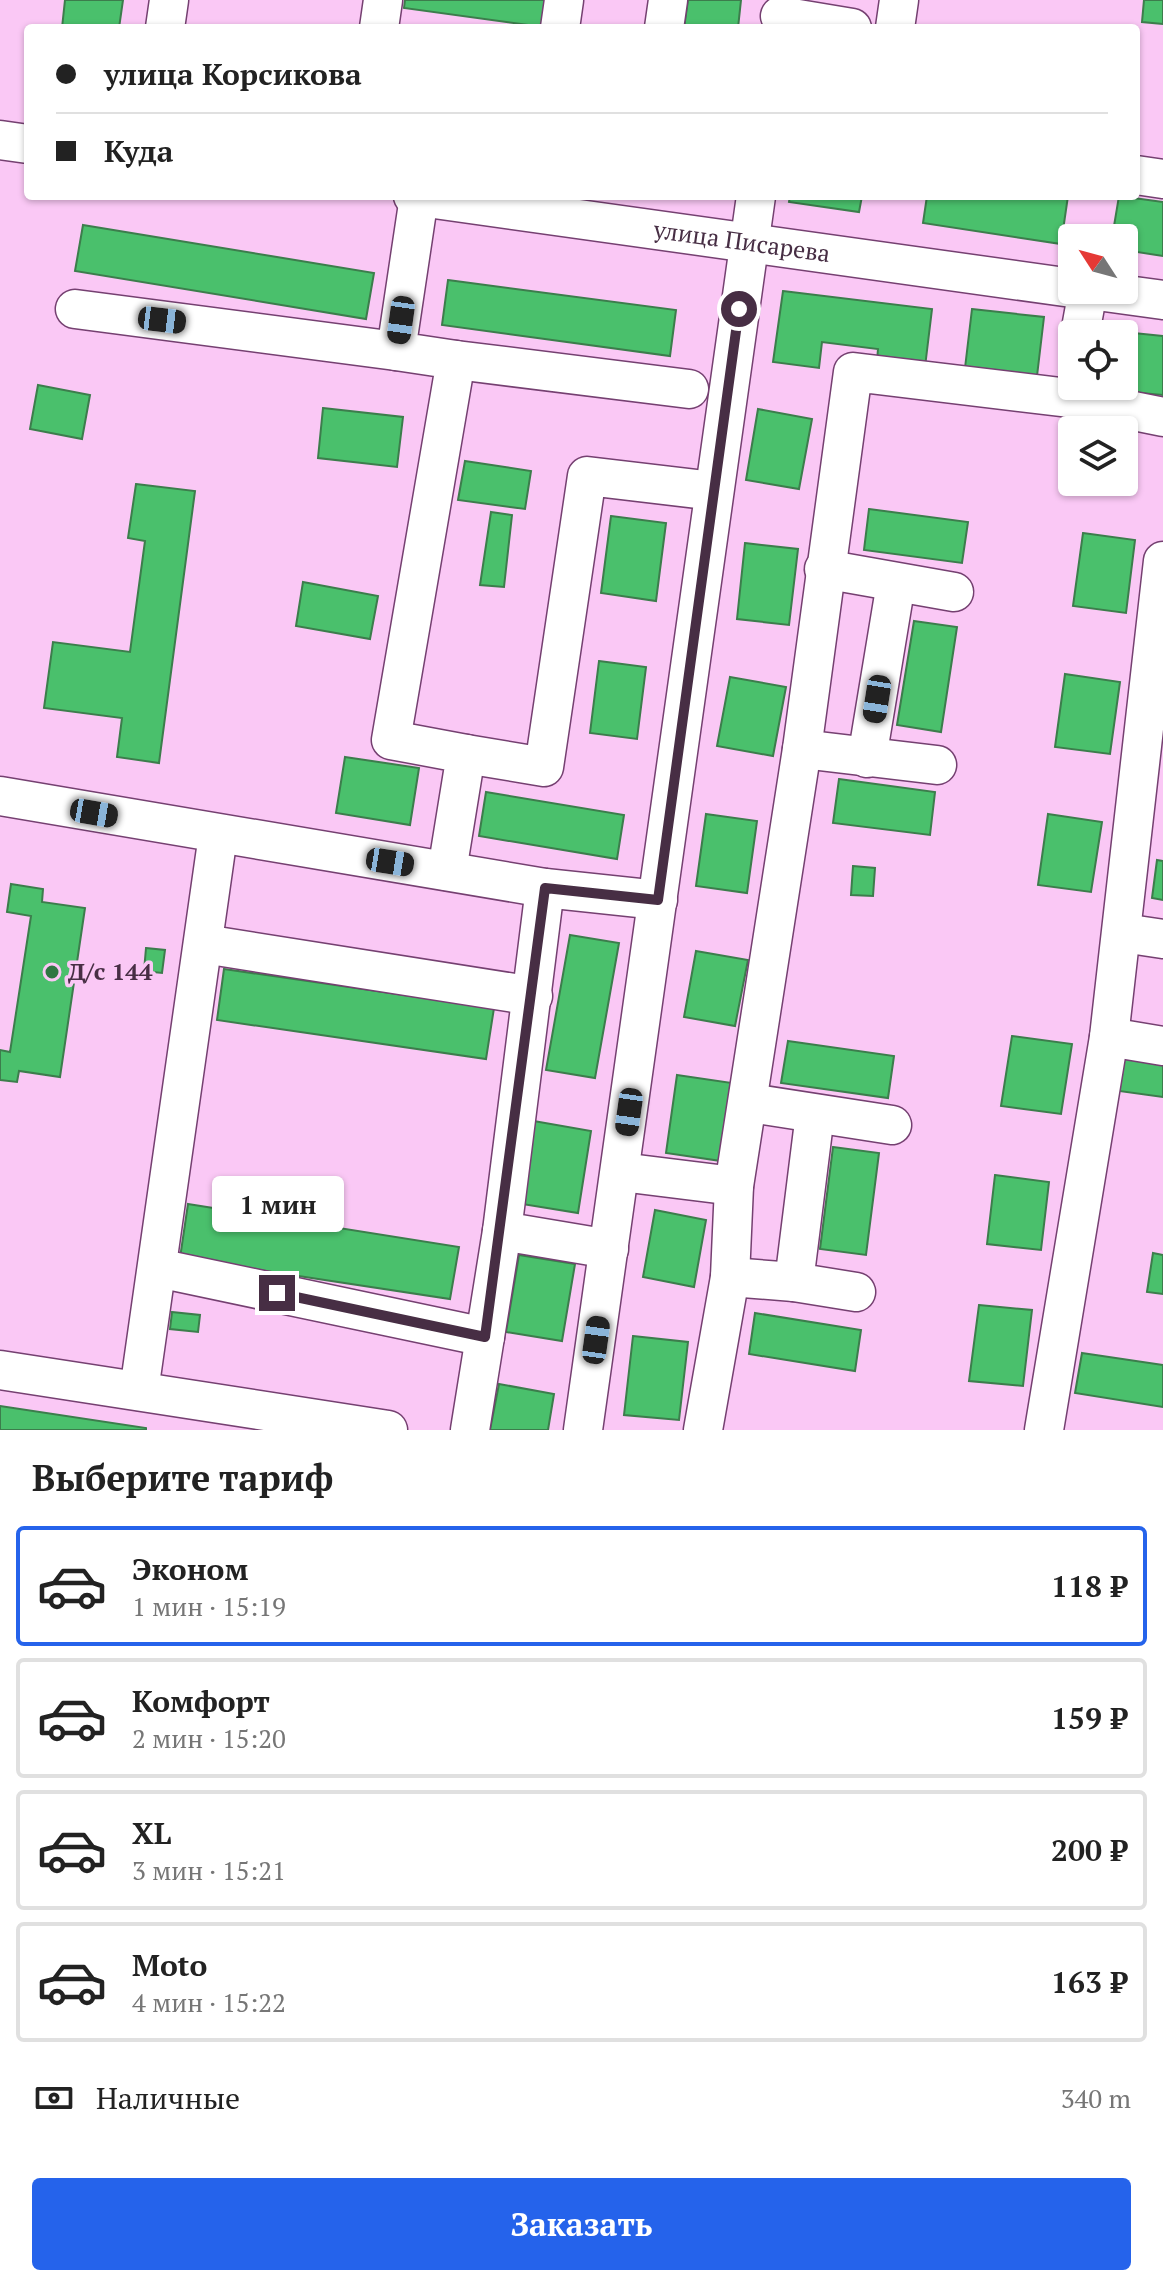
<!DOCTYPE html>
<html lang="ru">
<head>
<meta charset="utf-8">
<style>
	:root { --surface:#fff; --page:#f2f2f2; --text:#222; --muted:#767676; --line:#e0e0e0; --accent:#2563eb }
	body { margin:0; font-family:"PT Serif",serif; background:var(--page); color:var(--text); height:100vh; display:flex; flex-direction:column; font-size:30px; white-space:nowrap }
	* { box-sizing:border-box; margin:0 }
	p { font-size:26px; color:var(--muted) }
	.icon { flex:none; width:44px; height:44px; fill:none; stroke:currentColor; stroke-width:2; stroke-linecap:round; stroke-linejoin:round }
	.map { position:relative; height:1430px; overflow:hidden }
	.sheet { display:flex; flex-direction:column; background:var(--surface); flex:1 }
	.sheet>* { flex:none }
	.guide { position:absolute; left:24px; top:24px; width:1116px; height:176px; border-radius:8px; box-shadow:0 2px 6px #0004; display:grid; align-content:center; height:176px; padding:0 32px; background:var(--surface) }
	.needle { width:52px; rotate:306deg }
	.buttons { position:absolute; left:1058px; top:224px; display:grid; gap:16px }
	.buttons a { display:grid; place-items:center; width:80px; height:80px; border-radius:8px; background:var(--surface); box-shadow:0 2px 6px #0004; font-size:40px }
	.end { position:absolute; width:36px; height:36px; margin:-18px; border:10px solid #472e44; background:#fff; box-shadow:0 0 0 4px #fff }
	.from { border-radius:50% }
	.bubble { position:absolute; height:56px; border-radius:8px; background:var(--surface); box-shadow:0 2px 6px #0004; font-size:26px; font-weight:700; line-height:56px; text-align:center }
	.car { position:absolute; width:24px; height:48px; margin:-24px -12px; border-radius:10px; box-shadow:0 0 6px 2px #0007; background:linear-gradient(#222 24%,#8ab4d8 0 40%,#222 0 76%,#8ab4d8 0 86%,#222 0) }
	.guide b { display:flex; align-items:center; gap:28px; height:76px; font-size:30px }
	.guide b+b { border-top:2px solid var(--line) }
	.guide i { width:20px; height:20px; background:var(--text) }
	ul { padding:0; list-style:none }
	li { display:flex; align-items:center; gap:24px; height:120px; margin:0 16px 12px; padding:0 16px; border:4px solid var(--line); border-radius:8px }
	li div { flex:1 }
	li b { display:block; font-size:30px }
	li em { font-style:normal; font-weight:700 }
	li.current { border-color:var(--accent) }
	li>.icon { width:72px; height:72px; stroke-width:1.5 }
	h2 { padding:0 32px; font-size:36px; line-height:96px }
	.pay { display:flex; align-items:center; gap:20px; height:88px; padding:0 32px; font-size:30px }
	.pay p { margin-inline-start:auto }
	.action { display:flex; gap:16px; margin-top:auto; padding:16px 32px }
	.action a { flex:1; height:92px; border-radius:8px; background:var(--accent); color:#fff; font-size:32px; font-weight:700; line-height:92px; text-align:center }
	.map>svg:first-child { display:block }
	.building { fill:#4ac06c; stroke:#3c7d4c; stroke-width:2 }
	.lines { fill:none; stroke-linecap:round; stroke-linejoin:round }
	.minor-casing { stroke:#754071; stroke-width:41 }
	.minor { stroke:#fff; stroke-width:38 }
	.route { stroke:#472e44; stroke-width:10 }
	.poi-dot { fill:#2f7642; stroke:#fac8f5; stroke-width:3 }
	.labels { text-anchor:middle; stroke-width:7; stroke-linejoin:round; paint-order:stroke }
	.street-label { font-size:24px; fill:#472e44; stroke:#fac8f5 }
	.poi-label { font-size:24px; font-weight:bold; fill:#472e44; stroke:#fac8f5; text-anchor:start }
</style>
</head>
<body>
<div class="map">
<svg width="1163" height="1430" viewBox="0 0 1163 1430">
	<rect width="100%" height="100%" fill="#fac8f5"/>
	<g class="building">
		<path d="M65 0H123L119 28H62Z"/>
		<path d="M405 0H547L543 27 404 8Z"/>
		<path d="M688 0H741L738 28H684Z"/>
		<path d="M1144 0H1163V24L1142 22Z"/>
		<path d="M790 196H862L859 212 789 202Z"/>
		<path d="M927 196H1068L1061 244 923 223Z"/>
		<path d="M1119 196 1163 202V256L1124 250V238H1112Z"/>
		<path d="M83 225 374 273 366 319 75 271Z"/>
		<path d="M448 280 676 310 670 356 442 325Z"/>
		<path d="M783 291 932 309 925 367 877 361 878 349 822 342 819 368 773 362Z"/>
		<path d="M972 309 1044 317 1037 376 965 368Z"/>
		<path d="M1114 331 1163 336V395L1108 390V386H1124V334H1114Z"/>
		<path d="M38 385 90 395 82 439 30 429Z"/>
		<path d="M323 408 403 417 397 467 318 458Z"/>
		<path d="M758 409 812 419 799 489 746 480Z"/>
		<path d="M465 461 531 471 525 509 458 500Z"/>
		<path d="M136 484 195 491 159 763 117 757 122 718 44 708 53 642 130 652 145 541 128 538Z"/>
		<path d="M869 509 968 522 962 563 864 550Z"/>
		<path d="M491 512 512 515 504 587 480 585Z"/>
		<path d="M611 516 666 523 656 601 601 593Z"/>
		<path d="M1083 533 1135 540 1126 613 1073 606Z"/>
		<path d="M745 543 798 549 789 625 737 619Z"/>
		<path d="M303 582 378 596 370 639 296 626Z"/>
		<path d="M914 621 957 627 941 732 897 725Z"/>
		<path d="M599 661 646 667 637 739 590 733Z"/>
		<path d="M1065 674 1120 682 1110 754 1055 747Z"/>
		<path d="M730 677 786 687 773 756 717 746Z"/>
		<path d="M345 757 419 768 410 825 336 813Z"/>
		<path d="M839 779 935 792 930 835 833 823Z"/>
		<path d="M486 792 624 815 617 859 479 836Z"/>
		<path d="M706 814 757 821 747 893 696 886Z"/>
		<path d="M1048 814 1102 822 1091 892 1038 885Z"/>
		<path d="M1157 860 1163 861V900L1152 898Z"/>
		<path d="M853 866 875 868 873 896 851 895Z"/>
		<path d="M11 884 43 889 42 902 85 908 60 1077 19 1071 17 1082 0 1080V1050L10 1052 31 916 7 912Z"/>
		<path d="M570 935 619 943 595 1078 546 1070Z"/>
		<path d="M146 948 165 950 162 973 144 971Z"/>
		<path d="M696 951 748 960 735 1026 684 1017Z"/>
		<path d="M224 969 494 1008 486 1059 217 1020Z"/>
		<path d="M1012 1036 1072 1044 1061 1114 1001 1106Z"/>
		<path d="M788 1041 894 1056 888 1098 781 1083Z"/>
		<path d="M1124 1052 1163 1057V1097L1119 1091Z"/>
		<path d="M677 1075 732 1083 721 1161 666 1153Z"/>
		<path d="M528 1120 591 1131 578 1213 516 1203Z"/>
		<path d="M833 1147 879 1153 866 1255 820 1249Z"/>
		<path d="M995 1175 1049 1182 1041 1250 987 1244Z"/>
		<path d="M188 1204 459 1247 450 1299 180 1258Z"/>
		<path d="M655 1210 706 1220 694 1287 643 1277Z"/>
		<path d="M1153 1253 1163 1255V1294L1147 1292Z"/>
		<path d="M519 1255 575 1264 562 1341 506 1332Z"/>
		<path d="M979 1305 1032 1310 1023 1386 969 1381Z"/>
		<path d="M172 1312 200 1315 198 1332 170 1329Z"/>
		<path d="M755 1313 861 1330 855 1371 749 1354Z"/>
		<path d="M633 1336 688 1342 679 1420 624 1415Z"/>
		<path d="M1082 1353 1163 1365V1407L1075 1393Z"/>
		<path d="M499 1384 554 1394 548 1430H490Z"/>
		<path d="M0 1406 146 1428V1430H0Z"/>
	</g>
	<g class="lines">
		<g class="minor-casing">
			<g id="minor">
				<path d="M780 16 852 28"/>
				<path d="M165 28 169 0"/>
				<path d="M379 28 383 0"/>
				<path d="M560 28 564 0"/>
				<path d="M664 28 668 0"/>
				<path d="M895 28 899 0"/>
				<path d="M0 140 28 144"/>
				<path d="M1136 175 1163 179"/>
				<path id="s1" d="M413 196 1072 288"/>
				<path d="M419 197 396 351 456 360 391 740 466 754 447 871"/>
				<path d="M1090 290 1163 300"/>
				<path d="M75 309 396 351"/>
				<path d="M1080 334 1088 290"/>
				<path d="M456 360 689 389"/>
				<path d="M824 569 954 592"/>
				<path d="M802 749 937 765"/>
				<path d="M466 754 544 767 587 476 714 491"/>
				<path d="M867 758 896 583"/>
				<path d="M0 796 545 888 658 900"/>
				<path d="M1123 933 1163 939"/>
				<path d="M204 944 533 996"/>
				<path d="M1109 1037 1163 1046"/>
				<path d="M750 1103 892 1125"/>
				<path d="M815 1114 794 1282 856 1292"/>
				<path d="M621 1172 734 1186"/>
				<path d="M502 1231 609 1249"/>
				<path d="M158 1268 485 1337"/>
				<path d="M730 1277 794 1282"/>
				<path d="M0 1370 388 1430"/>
				<path d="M139 1391 218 835"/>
				<path d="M470 1430 502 1231 545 888"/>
				<path d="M583 1430 756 196"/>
				<path d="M703 1430 730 1277 734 1186 802 749 853 372 1069 398 1163 417"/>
				<path d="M1044 1430 1109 1037 1163 561"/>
			</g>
		</g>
		<use href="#minor" class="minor"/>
	</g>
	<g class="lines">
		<path class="route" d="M277 1293 485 1337 545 888 658 900 739 309"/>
	</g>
	<circle class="poi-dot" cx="52" cy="972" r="8"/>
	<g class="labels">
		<g class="street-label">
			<text dy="8" stroke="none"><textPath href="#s1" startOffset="332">улица Писарева</textPath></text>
		</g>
		<g class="poi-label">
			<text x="68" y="980">Д/с 144</text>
		</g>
	</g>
</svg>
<div class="buttons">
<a><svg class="needle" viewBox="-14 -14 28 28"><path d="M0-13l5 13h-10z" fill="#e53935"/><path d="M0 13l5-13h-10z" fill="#767676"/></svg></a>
<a><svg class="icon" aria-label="locate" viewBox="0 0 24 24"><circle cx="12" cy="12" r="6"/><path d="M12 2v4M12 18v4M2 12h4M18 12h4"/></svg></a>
<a><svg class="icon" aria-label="layers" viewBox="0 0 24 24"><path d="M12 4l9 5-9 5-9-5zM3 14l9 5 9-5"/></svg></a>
</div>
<i class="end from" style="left:739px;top:309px"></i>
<i class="end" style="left:277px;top:1293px"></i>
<div class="bubble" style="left:212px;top:1176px;width:132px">1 мин</div>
<i class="car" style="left:162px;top:320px;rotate:97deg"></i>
<i class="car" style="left:401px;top:320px;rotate:188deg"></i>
<i class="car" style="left:877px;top:699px;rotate:189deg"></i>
<i class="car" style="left:94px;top:813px;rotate:100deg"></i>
<i class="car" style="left:390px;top:862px;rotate:99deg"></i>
<i class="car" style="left:629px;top:1112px;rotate:188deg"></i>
<i class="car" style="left:596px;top:1340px;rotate:8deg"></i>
<div class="guide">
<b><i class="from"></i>улица Корсикова</b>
<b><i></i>Куда</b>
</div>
</div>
<section class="sheet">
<h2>Выберите тариф</h2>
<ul>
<li class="current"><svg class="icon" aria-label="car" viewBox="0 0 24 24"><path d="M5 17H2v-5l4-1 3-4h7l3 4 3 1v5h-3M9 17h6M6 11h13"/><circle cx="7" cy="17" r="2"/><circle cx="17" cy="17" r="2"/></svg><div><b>Эконом</b><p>1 мин · 15:19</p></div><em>118 ₽</em></li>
<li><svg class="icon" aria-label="car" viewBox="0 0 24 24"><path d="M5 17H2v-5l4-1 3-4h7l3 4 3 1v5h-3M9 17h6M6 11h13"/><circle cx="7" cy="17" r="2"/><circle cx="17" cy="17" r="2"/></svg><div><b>Комфорт</b><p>2 мин · 15:20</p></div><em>159 ₽</em></li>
<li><svg class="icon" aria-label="car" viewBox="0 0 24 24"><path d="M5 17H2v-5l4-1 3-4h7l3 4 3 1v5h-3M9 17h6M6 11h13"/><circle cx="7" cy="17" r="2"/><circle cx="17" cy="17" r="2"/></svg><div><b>XL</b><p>3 мин · 15:21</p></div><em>200 ₽</em></li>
<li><svg class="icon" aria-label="car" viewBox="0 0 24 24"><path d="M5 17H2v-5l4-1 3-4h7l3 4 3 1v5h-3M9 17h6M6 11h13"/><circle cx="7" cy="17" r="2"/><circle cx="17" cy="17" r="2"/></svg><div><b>Moto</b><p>4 мин · 15:22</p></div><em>163 ₽</em></li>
</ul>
<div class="pay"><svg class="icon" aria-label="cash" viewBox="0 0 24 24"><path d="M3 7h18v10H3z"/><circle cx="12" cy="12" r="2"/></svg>Наличные<p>340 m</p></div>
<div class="action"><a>Заказать</a></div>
</section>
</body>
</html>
